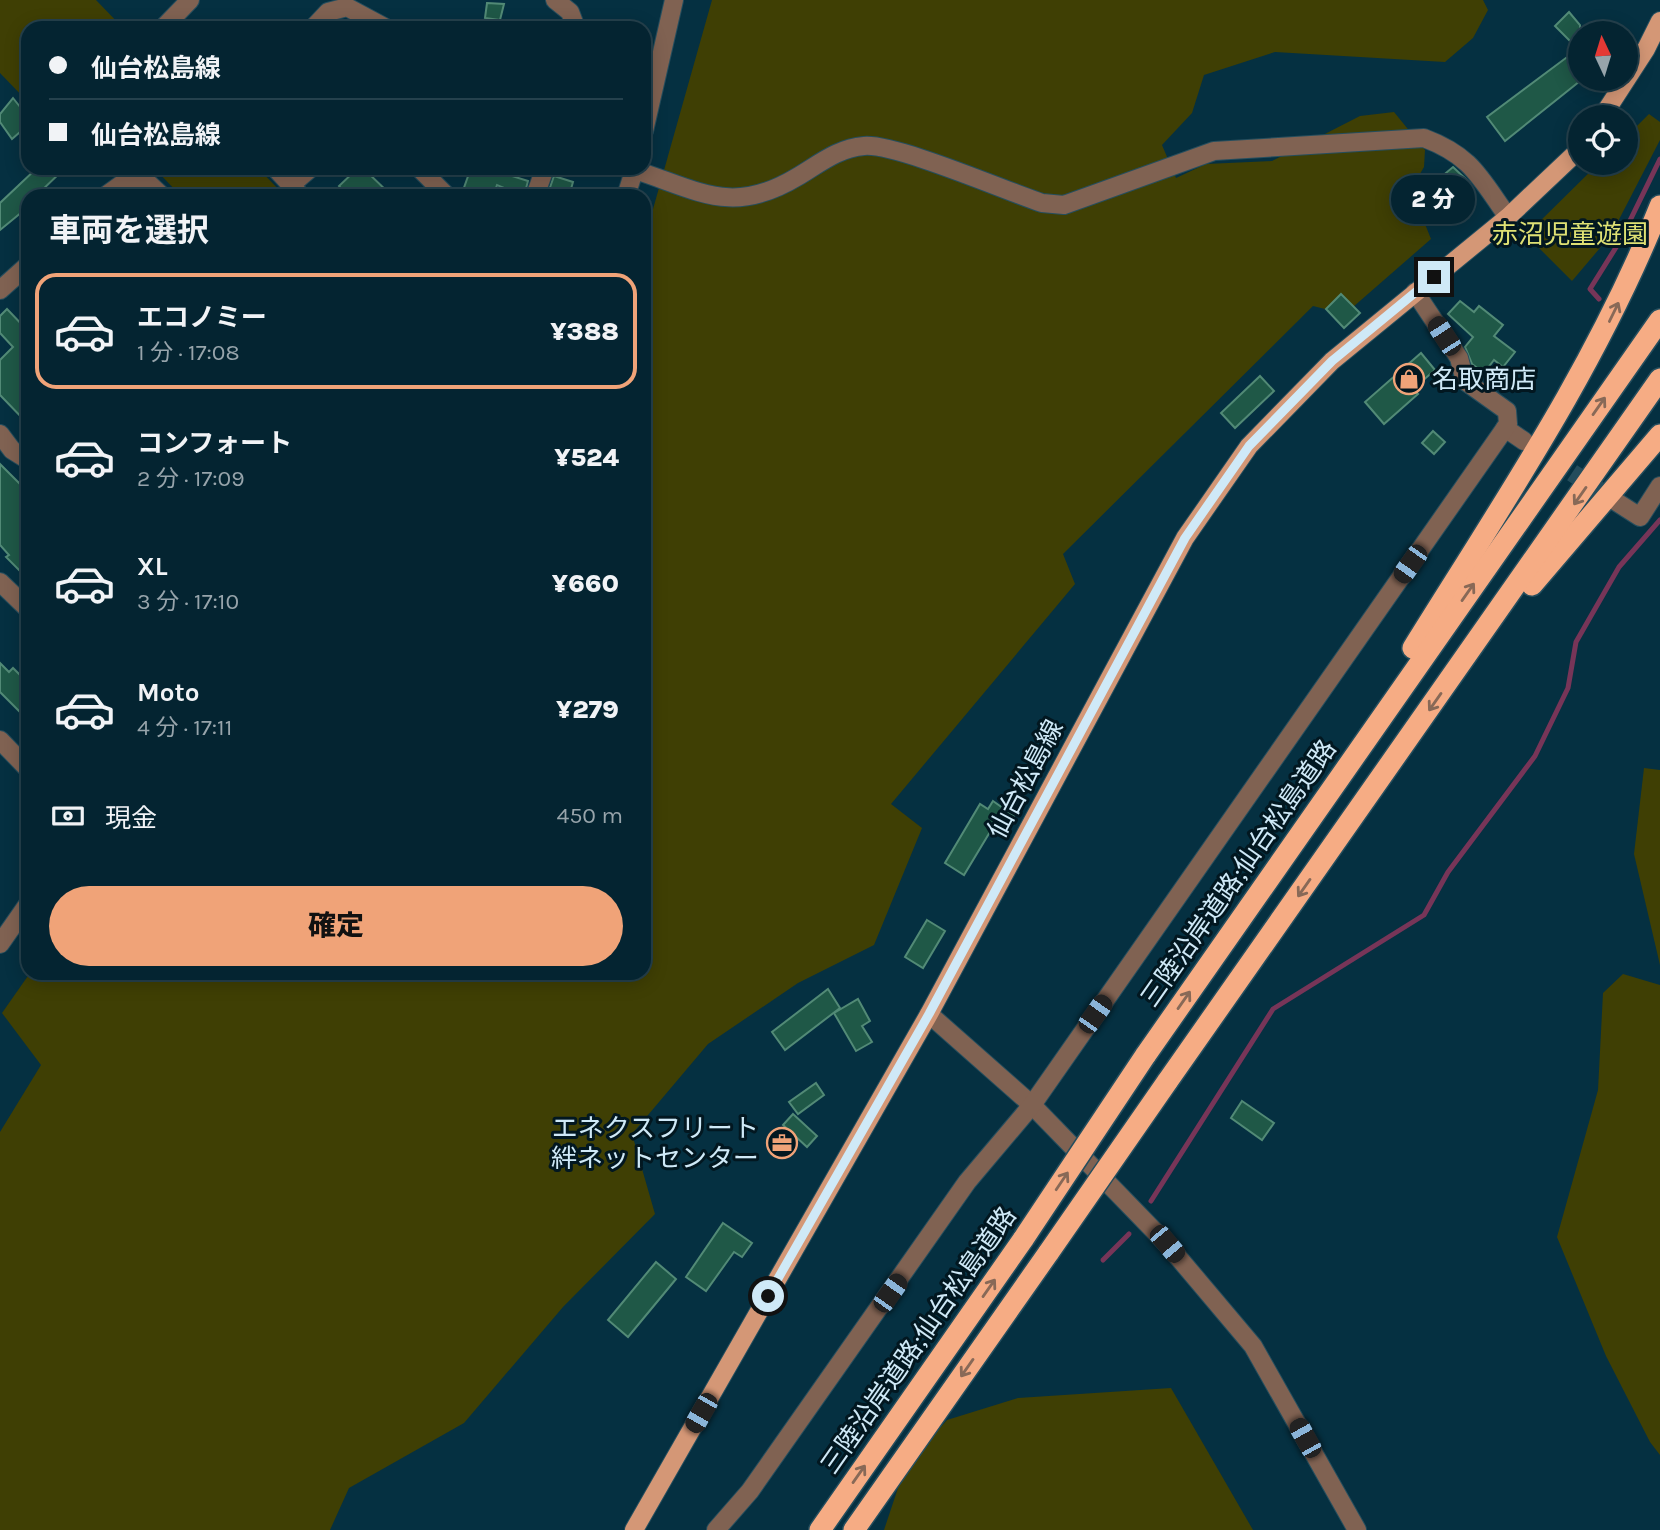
<!DOCTYPE html>
<html lang="ja">
<head>
<meta charset="utf-8">
<style>
	:root { --surface:#042431; --page:#0d2c39; --text:#f1f3f6; --muted:#97a4ab; --line:#25414d; --accent:#f0a378 }
	body { margin:0; font-family:Karla,"Noto Sans JP",sans-serif; background:var(--page); color:var(--text); height:100vh; display:flex; flex-direction:column; font-size:26px; white-space:nowrap }
	* { box-sizing:border-box; margin:0 }
	p { font-size:23px; color:var(--muted) }
	.icon { flex:none; width:38px; height:38px; fill:none; stroke:currentColor; stroke-width:2; stroke-linecap:round; stroke-linejoin:round }
	.map { position:relative; flex:1; overflow:hidden }
	.side { position:absolute; left:21px; top:189px; width:630px; height:791px; display:flex; flex-direction:column; background:var(--surface); border-radius:21px; box-shadow:0 4px 18px #0003,0 0 0 2px var(--line) }
	.side>* { flex:none }
	.guide { position:absolute; left:21px; top:21px; width:630px; height:154px; border-radius:21px; box-shadow:0 4px 18px #0003,0 0 0 2px var(--line); display:grid; align-content:center; height:154px; padding:0 28px; background:var(--surface) }
	.needle { width:46px; rotate:356deg }
	.controls { position:absolute; left:1568px; top:21px; display:grid; gap:14px }
	.controls a { display:grid; place-items:center; width:70px; height:70px; border-radius:50%; background:var(--surface); box-shadow:0 4px 18px #0003,0 0 0 2px var(--line); font-size:35px }
	.end { position:absolute; width:32px; height:32px; margin:-16px; border:9px solid #cfe9f7; background:#111; box-shadow:0 0 0 4px #111 }
	.from { border-radius:50% }
	.bubble { position:absolute; height:49px; border-radius:24px; background:var(--surface); box-shadow:0 4px 18px #0003,0 0 0 2px var(--line); font-size:23px; font-weight:800; line-height:49px; text-align:center }
	.car { position:absolute; width:21px; height:42px; margin:-21px -10px; border-radius:9px; box-shadow:0 0 5px 2px #0007; background:linear-gradient(#222 24%,#8ab4d8 0 40%,#222 0 76%,#8ab4d8 0 86%,#222 0) }
	.guide b { display:flex; align-items:center; gap:24px; height:66px; font-size:26px }
	.guide b+b { border-top:2px solid var(--line) }
	.guide i { width:18px; height:18px; background:var(--text) }
	ul { padding:0; list-style:none }
	li { display:flex; align-items:center; gap:21px; height:116px; margin:0 14px 10px; padding:0 14px; border:4px solid transparent; border-radius:21px }
	li div { flex:1 }
	li b { display:block; font-size:26px }
	li em { font-style:normal; font-weight:800 }
	li.active { border-color:var(--accent) }
	li>.icon { width:63px; height:63px; stroke-width:1.5 }
	h2 { padding:0 28px; font-size:32px; line-height:84px }
	.pay { display:flex; align-items:center; gap:18px; height:77px; padding:0 28px; font-size:26px }
	.pay p { margin-inline-start:auto }
	.primary-button { display:flex; gap:14px; margin-top:auto; padding:14px 28px }
	.primary-button a { flex:1; height:80px; border-radius:42px; background:var(--accent); color:#111; font-size:28px; font-weight:800; line-height:80px; text-align:center }
	.map>svg:first-child { display:block }
	.green { fill:#3f3f04 }
	.lines { fill:none; stroke-linecap:round; stroke-linejoin:round }
	.stream { stroke:#773558; stroke-width:5 }
	.building { fill:#1f5847; stroke:#528a76; stroke-width:2 }
	.minor-tunnel { stroke:#234c5c; stroke-width:18; stroke-dasharray:18 9; stroke-linecap:butt }
	.minor-casing { stroke:#254e5e; stroke-width:20 }
	.major-casing { stroke:#254e5e; stroke-width:20 }
	.highway-casing { stroke:#254e5e; stroke-width:24 }
	.minor { stroke:#806252; stroke-width:18 }
	.major { stroke:#d49776; stroke-width:18 }
	.highway { stroke:#f6ac84; stroke-width:21 }
	.highway-bridge-casing { stroke:#254e5e; stroke-width:24; stroke-linecap:butt }
	.highway-bridge { stroke:#f6ac84; stroke-width:21 }
	.oneway { stroke:#886957 }
	.route { stroke:#cfe9f7; stroke-width:9 }
	.labels { text-anchor:middle; stroke-width:6; stroke-linejoin:round; paint-order:stroke }
	.park-label { font-size:26px; fill:#dfe174; stroke:#021720 }
	.poi-label { font-size:26px; fill:#cfe9f7; stroke:#021720; text-anchor:start }
	.street-label { font-size:26px; fill:#cfe9f7; stroke:#021720 }
</style>
</head>
<body>
<div class="map">
<svg width="1660" height="1530" viewBox="0 0 1660 1530">
	<rect width="100%" height="100%" fill="#053041"/>
	<g class="green">
		<path d="M0 0H96L123 28H28V102L0 73Z"/>
		<path d="M712 0H1483L1488 10 1473 38 1445 62 1275 52 1204 75 1192 113 1162 145 1176 178 1206 164 1272 161 1360 116 1394 112 1425 150 1424 167 1411 189 1431 239 1345 314 1313 306 1063 554 1075 584 891 804 922 828 874 945 798 983 708 1044 632 1134 655 1214 563 1307 464 1423 349 1488 330 1530H0V1132L41 1065 2 1013 30 973H644V241Z"/>
		<path d="M1649 114 1660 122V140L1611 235 1572 281 1526 235 1599 163H1626V137Z"/>
		<path d="M154 168H258L285 196H181Z"/>
		<path d="M1644 768 1660 770V965L1634 854Z"/>
		<path d="M1623 974 1660 985V1455L1650 1442 1606 1356 1557 1237 1598 1090 1603 993Z"/>
		<path d="M1171 1388 1253 1530H884L905 1467 947 1420 1018 1398Z"/>
	</g>
	<g class="lines">
		<g class="stream">
			<path d="M1599 299 1590 289 1620 241 1660 159"/>
			<path d="M1151 1201 1273 1009 1424 915 1448 872 1535 756 1568 688 1576 642 1619 567 1660 520"/>
			<path d="M1103 1260 1129 1234"/>
		</g>
	</g>
	<g class="building">
		<path d="M487 3 504 4 500 20 485 18Z"/>
		<path d="M1569 12 1580 25V81L1505 141 1487 117 1578 49 1555 26Z"/>
		<path d="M13 98 28 117V125L12 139 0 122V114Z"/>
		<path d="M1453 167 1470 183 1449 200 1434 183Z"/>
		<path d="M37 168H65L36 196H28V207L0 230V203Z"/>
		<path d="M358 168H363L392 196H348L339 186Z"/>
		<path d="M471 168H501L499 172 528 181 524 196 497 185 493 196H461Z"/>
		<path d="M554 176 573 182 569 196H547Z"/>
		<path d="M1341 294 1360 313 1344 328 1326 309Z"/>
		<path d="M1460 301 1474 312 1479 306 1503 325 1494 336 1515 352 1503 367 1494 360 1484 373 1472 364 1465 347 1473 337 1448 314Z"/>
		<path d="M7 309 28 331V424L0 395V360L13 347 0 333V316Z"/>
		<path d="M1421 353 1435 370 1413 389 1418 394 1384 424 1365 402Z"/>
		<path d="M1260 376 1274 391 1235 428 1221 413Z"/>
		<path d="M1433 431 1445 442 1434 454 1422 443Z"/>
		<path d="M0 464 28 492V579L6 557 9 555 0 545Z"/>
		<path d="M0 663 9 672 13 668 28 683V720L0 692Z"/>
		<path d="M993 801 1014 816 1001 833 993 827 964 875 945 863 980 804 988 809Z"/>
		<path d="M927 920 945 931 923 968 905 957Z"/>
		<path d="M828 989 840 1008 785 1050 772 1032Z"/>
		<path d="M858 999 870 1021 862 1026 872 1042 856 1051 834 1013Z"/>
		<path d="M816 1083 824 1095 798 1114 789 1102Z"/>
		<path d="M1242 1101 1274 1123 1262 1140 1231 1118Z"/>
		<path d="M793 1114 817 1136 807 1147 783 1125Z"/>
		<path d="M723 1223 752 1243 742 1257 734 1252 706 1291 686 1277Z"/>
		<path d="M656 1262 676 1279 628 1337 608 1320Z"/>
	</g>
	<g class="lines">
		<path class="minor-tunnel" d="M1527 443 1615 501"/>
		<g class="minor-casing">
			<g id="minor">
				<path d="M555 0 570 12 576 28"/>
				<path d="M163 28 190 0"/>
				<path d="M313 28 328 12 347 7 386 28"/>
				<path d="M644 131 674 0"/>
				<path d="M275 168 301 196"/>
				<path d="M419 168 447 196"/>
				<path d="M635 170C700 191 732 216 797 177 819 164 838 148 864 146 895 143 1006 191 1042 203L1064 205 1214 151 1424 138C1472 156 1480 178 1508 217"/>
				<path d="M291 185 311 168"/>
				<path d="M105 196 130 178 144 179 162 196"/>
				<path d="M535 196 545 168"/>
				<path d="M626 196 635 168"/>
				<path d="M0 290 28 265"/>
				<path d="M1505 428 1524 441"/>
				<path d="M0 434 12 450 28 460"/>
				<path d="M1615 501 1640 517 1660 486"/>
				<path d="M0 582 28 609"/>
				<path d="M0 740 28 769"/>
				<path d="M0 944 28 904"/>
				<path d="M929 1014 1032 1105 1167 1244 1253 1346 1357 1530"/>
				<path d="M716 1530 750 1491 967 1182 1032 1105 1508 424 1507 411 1465 381 1459 358 1415 292"/>
			</g>
		</g>
		<g class="major-casing">
			<g id="major">
				<path d="M1602 117 1646 49 1660 21"/>
				<path d="M634 1530 929 1014 1185 538 1249 446 1332 361 1508 217 1580 149"/>
			</g>
		</g>
		<g class="highway-casing">
			<g id="highway">
				<path d="M1532 585 1660 435"/>
				<path d="M1413 648C1503 503 1597 365 1660 206"/>
				<path d="M1145 1056 1660 320"/>
				<path d="M1167 1082 1660 379"/>
				<path d="M820 1530 1024 1238"/>
				<path d="M854 1530 1049 1252"/>
			</g>
		</g>
		<use href="#minor" class="minor"/>
		<use href="#major" class="major"/>
		<use href="#highway" class="highway"/>
		<g class="highway-bridge-casing">
			<g id="highway-bridge">
				<path d="M1024 1238 1145 1056"/>
				<path d="M1049 1252 1167 1082"/>
			</g>
		</g>
		<use href="#highway-bridge" class="highway-bridge"/>
	</g>
	<defs><path id="oneway-shaft" d="M-6 0H5M1.5-3L5.5 0L1.5 3" fill="none" stroke-width="1.6" stroke-linecap="round" stroke-linejoin="round" transform="scale(1.75)"/></defs>
	<g class="oneway">
		<use href="#oneway-shaft" transform="translate(1614 312) rotate(-64)"/>
		<use href="#oneway-shaft" transform="translate(1599 406) rotate(-55)"/>
		<use href="#oneway-shaft" transform="translate(1580 496) rotate(125)"/>
		<use href="#oneway-shaft" transform="translate(1468 592) rotate(-55)"/>
		<use href="#oneway-shaft" transform="translate(1435 702) rotate(125)"/>
		<use href="#oneway-shaft" transform="translate(1304 888) rotate(125)"/>
		<use href="#oneway-shaft" transform="translate(1184 1000) rotate(-55)"/>
		<use href="#oneway-shaft" transform="translate(1062 1181) rotate(-56)"/>
		<use href="#oneway-shaft" transform="translate(989 1288) rotate(-55)"/>
		<use href="#oneway-shaft" transform="translate(967 1368) rotate(125)"/>
		<use href="#oneway-shaft" transform="translate(859 1474) rotate(-55)"/>
	</g>
	<g class="lines">
		<path class="route" d="M768 1296 929 1014 1185 538 1249 446 1332 361 1434 277"/>
	</g>
	<defs>
		<g id="shop-ring" transform="scale(1.575)"><circle r="9.5" fill="#021720" stroke="#f0a378" stroke-width="1.5"/><path d="M-5-2.5h2.3a2.7 3.5 0 0 1 5.4 0H5L5.5 6h-11ZM-1.5-2.5h3a1.5 2.3 0 0 0-3 0Z" fill="#f0a378"/></g>
		<g id="office-ring" transform="scale(1.575)"><circle r="9.5" fill="#021720" stroke="#f0a378" stroke-width="1.5"/><path d="M-6-3h4V-5.5h4V-3h4V5H-6ZM-1-4.5V-3h2v-1.5ZM-6 0V1H6V0Z" fill="#f0a378"/></g>
	</defs>
	<g fill-rule="evenodd">
		<use href="#shop-ring" x="1409" y="379"/>
		<use href="#office-ring" x="782" y="1143"/>
	</g>
	<g class="labels">
		<g class="park-label">
			<text x="1570" y="243">赤沼児童遊園</text>
		</g>
		<g class="poi-label">
			<text x="1432" y="388">名取商店</text>
			<text x="759" y="1137" text-anchor="end">エネクスフリート<tspan x="759" dy="30">絆ネットセンター</tspan></text>
		</g>
		<g class="street-label">
			<text transform="translate(1025 779) rotate(-62)" y="9">仙台松島線</text>
			<text transform="translate(1238 873) rotate(-55)" y="9">三陸沿岸道路;仙台松島道路</text>
			<text transform="translate(918 1340) rotate(-55)" y="9">三陸沿岸道路;仙台松島道路</text>
		</g>
	</g>
</svg>
<div class="controls">
<a><svg class="needle" viewBox="-14 -14 28 28"><path d="M0-13l5 13h-10z" fill="#e53935"/><path d="M0 13l5-13h-10z" fill="#97a4ab"/></svg></a>
<a><svg class="icon" aria-label="locate" viewBox="0 0 24 24"><circle cx="12" cy="12" r="6"/><path d="M12 2v4M12 18v4M2 12h4M18 12h4"/></svg></a>
</div>
<i class="end from" style="left:768px;top:1296px"></i>
<i class="end" style="left:1434px;top:277px"></i>
<div class="bubble" style="left:1391px;top:175px;width:84px">2 分</div>
<i class="car" style="left:1444px;top:336px;rotate:327deg"></i>
<i class="car" style="left:1410px;top:564px;rotate:215deg"></i>
<i class="car" style="left:1095px;top:1014px;rotate:35deg"></i>
<i class="car" style="left:1167px;top:1244px;rotate:140deg"></i>
<i class="car" style="left:890px;top:1293px;rotate:35deg"></i>
<i class="car" style="left:701px;top:1413px;rotate:210deg"></i>
<i class="car" style="left:1305px;top:1438px;rotate:331deg"></i>
<div class="guide">
<b><i class="from"></i>仙台松島線</b>
<b><i></i>仙台松島線</b>
</div>
<section class="side">
<h2>車両を選択</h2>
<ul>
<li class="active"><svg class="icon" aria-label="car" viewBox="0 0 24 24"><path d="M5 17H2v-5l4-1 3-4h7l3 4 3 1v5h-3M9 17h6M6 11h13"/><circle cx="7" cy="17" r="2"/><circle cx="17" cy="17" r="2"/></svg><div><b>エコノミー</b><p>1 分 · 17:08</p></div><em>¥388</em></li>
<li><svg class="icon" aria-label="car" viewBox="0 0 24 24"><path d="M5 17H2v-5l4-1 3-4h7l3 4 3 1v5h-3M9 17h6M6 11h13"/><circle cx="7" cy="17" r="2"/><circle cx="17" cy="17" r="2"/></svg><div><b>コンフォート</b><p>2 分 · 17:09</p></div><em>¥524</em></li>
<li><svg class="icon" aria-label="car" viewBox="0 0 24 24"><path d="M5 17H2v-5l4-1 3-4h7l3 4 3 1v5h-3M9 17h6M6 11h13"/><circle cx="7" cy="17" r="2"/><circle cx="17" cy="17" r="2"/></svg><div><b>XL</b><p>3 分 · 17:10</p></div><em>¥660</em></li>
<li><svg class="icon" aria-label="car" viewBox="0 0 24 24"><path d="M5 17H2v-5l4-1 3-4h7l3 4 3 1v5h-3M9 17h6M6 11h13"/><circle cx="7" cy="17" r="2"/><circle cx="17" cy="17" r="2"/></svg><div><b>Moto</b><p>4 分 · 17:11</p></div><em>¥279</em></li>
</ul>
<div class="pay"><svg class="icon" aria-label="cash" viewBox="0 0 24 24"><path d="M3 7h18v10H3z"/><circle cx="12" cy="12" r="2"/></svg>現金<p>450 m</p></div>
<div class="primary-button"><a>確定</a></div>
</section>
</div>
</body>
</html>
